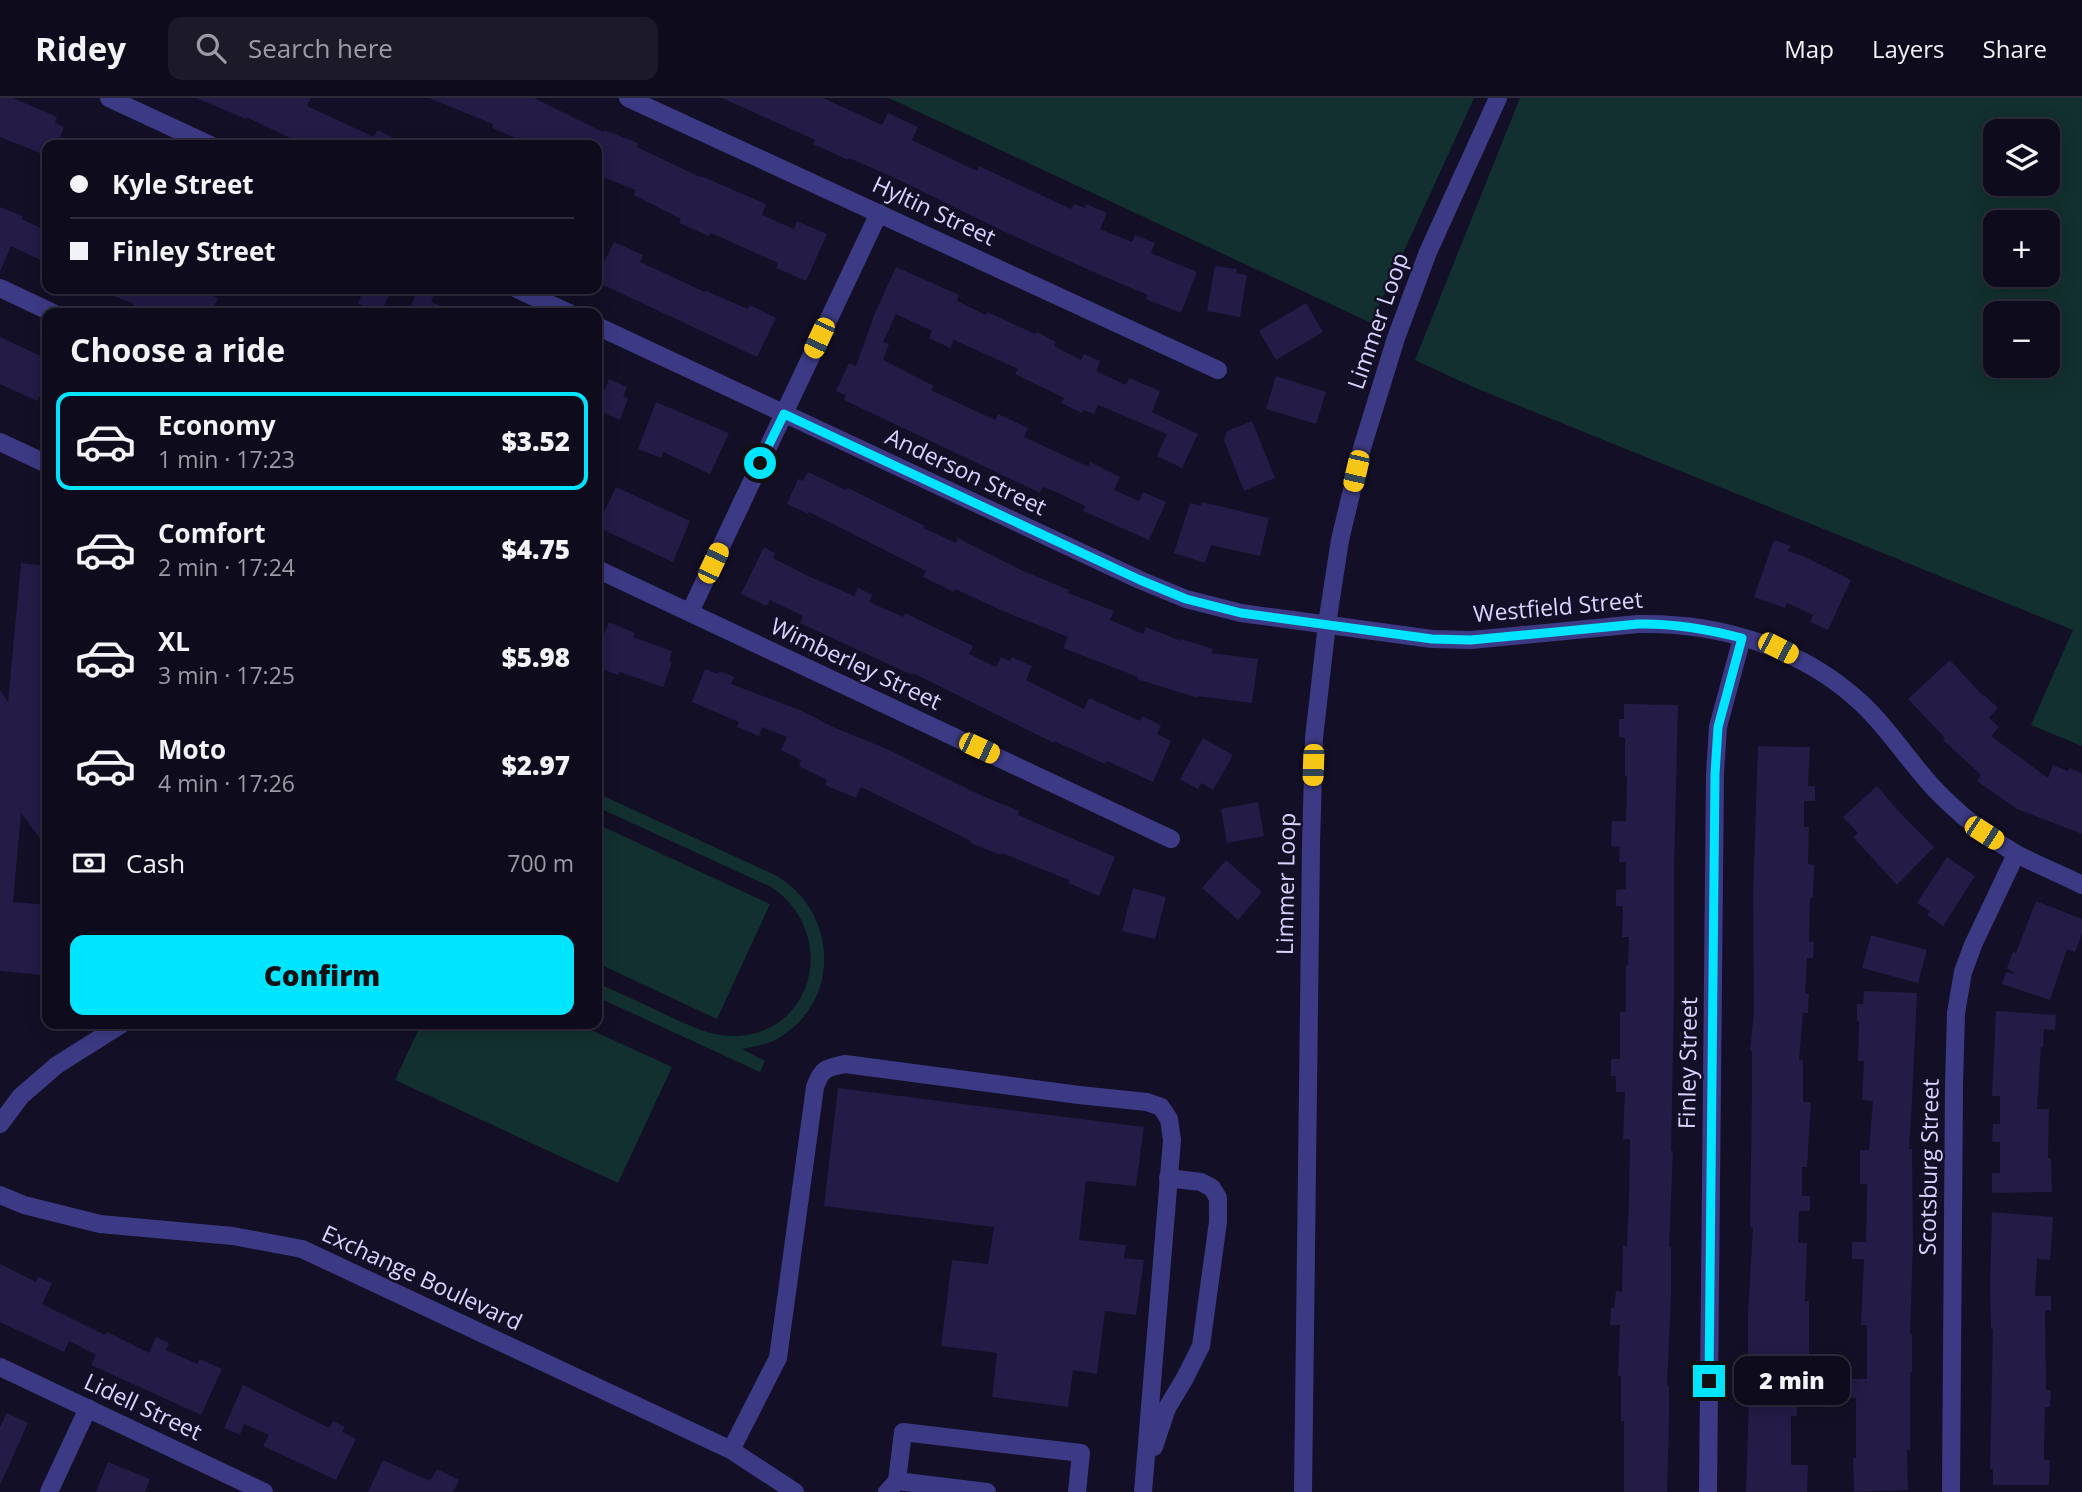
<!DOCTYPE html>
<html lang="en">
<head>
<meta charset="utf-8">
<style>
	:root { --surface:#0e0b1c; --page:#1c1929; --text:#f1f3f6; --muted:#9b9ba3; --line:#2e2b3b; --accent:#00e5ff }
	body { margin:0; font-family:"Open Sans",sans-serif; background:var(--page); color:var(--text); height:100vh; display:flex; flex-direction:column; font-size:26px; white-space:nowrap }
	* { box-sizing:border-box; margin:0 }
	p { font-size:23px; color:var(--muted) }
	.icon { flex:none; width:38px; height:38px; fill:none; stroke:currentColor; stroke-width:2; stroke-linecap:round; stroke-linejoin:round }
	.map { position:relative; flex:1; overflow:hidden }
	.drawer { position:absolute; left:42px; top:210px; width:560px; height:721px; display:flex; flex-direction:column; background:var(--surface); border-radius:14px; box-shadow:0 4px 18px #0003,0 0 0 2px var(--line) }
	.drawer>* { flex:none }
	.hud { position:absolute; left:42px; top:42px; width:560px; height:154px; border-radius:14px; box-shadow:0 4px 18px #0003,0 0 0 2px var(--line); display:grid; align-content:center; height:154px; padding:0 28px; background:var(--surface) }
	.buttons { position:absolute; left:1983px; top:21px; display:grid; gap:14px }
	.buttons a { display:grid; place-items:center; width:77px; height:77px; border-radius:14px; background:var(--surface); box-shadow:0 4px 18px #0003,0 0 0 2px var(--line); font-size:35px }
	.end { position:absolute; width:32px; height:32px; margin:-16px; border:9px solid #00e5ff; background:#111; box-shadow:0 0 0 4px #111 }
	.from { border-radius:50% }
	.bubble { position:absolute; height:49px; border-radius:14px; background:var(--surface); box-shadow:0 4px 18px #0003,0 0 0 2px var(--line); font-size:23px; font-weight:800; line-height:49px; text-align:center }
	.car { position:absolute; width:21px; height:42px; margin:-21px -10px; border-radius:9px; box-shadow:0 0 5px 2px #0007; background:linear-gradient(#f5c518 24%,#345 0 40%,#f5c518 0 76%,#345 0 86%,#f5c518 0) }
	.hud b { display:flex; align-items:center; gap:24px; height:66px; font-size:26px }
	.hud b+b { border-top:2px solid var(--line) }
	.hud i { width:18px; height:18px; background:var(--text) }
	ul { padding:0; list-style:none }
	li { display:flex; align-items:center; gap:21px; height:98px; margin:0 14px 10px; padding:0 14px; border:4px solid transparent; border-radius:14px }
	li div { flex:1 }
	li b { display:block; font-size:26px }
	li em { font-style:normal; font-weight:800 }
	li.active { border-color:var(--accent) }
	li>.icon { width:63px; height:63px; stroke-width:1.5 }
	h2 { padding:0 28px; font-size:32px; line-height:84px }
	.pay { display:flex; align-items:center; gap:18px; height:77px; padding:0 28px; font-size:26px }
	.pay p { margin-inline-start:auto }
	.cta { display:flex; gap:14px; margin-top:auto; padding:14px 28px }
	.cta a { flex:1; height:80px; border-radius:14px; background:var(--accent); color:#111; font-size:28px; font-weight:800; line-height:80px; text-align:center }
	header { display:flex; align-items:center; gap:42px; box-sizing:border-box; height:98px; padding:0 35px; background:var(--surface); border-bottom:2px solid var(--line) }
	header strong { font-size:33px }
	nav { display:flex; gap:38px; margin-inline-start:auto; font-size:24px }
	.search { width:490px; height:63px; background:var(--page); display:flex; align-items:center; gap:18px; box-sizing:border-box; padding:0 24px; border-radius:14px; color:var(--muted); font-size:26px }
	.map>svg:first-child { display:block }
	.green { fill:#12302f; fill-rule:evenodd }
	.building { fill:#241b47 }
	.lines { fill:none; stroke-linecap:round; stroke-linejoin:round }
	.minor { stroke:#3d3a85; stroke-width:18 }
	.route { stroke:#00e5ff; stroke-width:9 }
	.labels { text-anchor:middle; stroke-width:5; stroke-linejoin:round; paint-order:stroke }
	.street-label { font-size:23px; fill:#d9d4ff; stroke:#130f26 }
</style>
</head>
<body>
<header>
<strong>Ridey</strong>
<div class="search"><svg class="icon" aria-label="search" viewBox="0 0 24 24"><circle cx="10" cy="10" r="6"/><path d="M15 15l6 6"/></svg>Search here</div>
<nav><a>Map</a><a>Layers</a><a>Share</a></nav>
</header>
<div class="map">
<svg width="2082" height="1394" viewBox="0 0 2082 1394">
	<rect width="100%" height="100%" fill="#130f26"/>
	<g class="green">
		<path d="M889 0H1474L1371 225Z"/>
		<path d="M1520 0H2082V648L2031 627 2073 532 1473 289 1415 262ZM1995 33H2048V86H1995ZM2048 124V177H1995V124ZM1995 215H2048V268H1995Z"/>
		<path d="M597 695 775 777C840 814 842 908 773 943 763 947 752 949 742 951L765 963 760 974 597 899V885C618 894 639 904 660 914 685 925 708 939 736 938 816 935 838 833 771 789L597 709Z"/>
		<path d="M597 726 770 806 717 921 597 865Z"/>
		<path d="M421 926H578L672 969 618 1085 395 982Z"/>
	</g>
	<g class="building">
		<path d="M0 0H13L57 19 55 25 64 29 57 47H47V58L0 39Z"/>
		<path d="M196 0H311L307 8 374 39 377 32 408 47H305L246 19V21Z"/>
		<path d="M429 0H534L603 34 604 32 638 45 637 49 700 79 701 78 766 106 762 117 794 131 797 123 827 136 806 183 776 170 778 165 711 135 709 138 679 125 681 121 634 97 636 92 597 77V47H532L492 30 493 26Z"/>
		<path d="M722 0H823L882 27 888 15 918 29 912 42 977 73 979 68 1071 111 1074 106 1085 110 1086 106 1107 115 1100 131 1132 144 1135 137 1155 145 1151 155 1197 174 1181 215 1146 201 1148 197 1098 176 1005 134 895 80 849 60 848 62 813 46 815 42Z"/>
		<path d="M0 109 23 118 22 121 47 133V165L11 148 0 174Z"/>
		<path d="M614 144 643 157 640 164 705 194 706 193 748 211 750 207 776 220 757 259 597 184V178Z"/>
		<path d="M1215 168 1237 171 1236 175 1247 177 1240 219 1207 213Z"/>
		<path d="M896 169 959 197 957 203 986 217 987 214 1035 236 1037 234 1056 244 1054 248 1081 262 1084 256 1100 263 1096 273 1126 287 1129 280 1160 293 1152 314 1198 336 1182 370 1157 358 1167 336 1098 307 1094 316 1084 312 1082 315 1061 305 1064 300 1015 276 1018 271 954 242 950 250 929 240 932 233 896 216 883 244 889 246 883 262 934 288 931 292 995 322 998 316 1028 330 1024 339 1089 369 1090 364 1120 379 1114 392 1139 403 1143 394 1166 404 1149 442 1083 413 1085 408 1056 394 1043 389 1040 395 844 302 846 297 836 293 849 265 856 268 875 215Z"/>
		<path d="M96 191H210L207 196 218 200 211 215H141L131 212 134 206Z"/>
		<path d="M364 191H392L381 215H366L368 210 358 205Z"/>
		<path d="M418 191 435 196 431 204 457 215H408Z"/>
		<path d="M1306 205 1323 234 1276 262 1259 233Z"/>
		<path d="M0 239 47 261V301L39 298 37 303 0 286Z"/>
		<path d="M1276 278 1326 294 1316 326 1266 311Z"/>
		<path d="M609 281 627 289 623 298 628 300 620 322 597 312Z"/>
		<path d="M656 304 729 335 710 376 663 354 661 360 638 351Z"/>
		<path d="M1252 323 1275 380 1244 393 1224 342 1227 333Z"/>
		<path d="M808 374 846 392 848 390 925 428 923 430 956 445 958 440 1021 472 1069 492 1068 495 1114 513 1110 522 1143 536 1146 529 1181 543V541L1213 551 1211 555 1258 561 1252 605 1198 598V600L1137 581 1138 579 1063 550 1068 539 1003 513 955 491 954 494 923 479 926 473 809 414 808 416 787 406 798 381 803 383Z"/>
		<path d="M616 389 690 423 673 464 597 429Z"/>
		<path d="M1202 404 1269 420 1260 458 1211 447 1205 465 1174 455 1190 405 1201 408Z"/>
		<path d="M1774 442 1791 448 1788 453 1803 458 1851 482 1828 532 1810 524 1813 517 1787 505 1785 510 1754 499Z"/>
		<path d="M764 449 775 455 773 460 806 477 854 498 858 490 873 497 869 504 903 519 905 515 973 548 969 556 996 569 1001 559 1010 563 1012 559 1032 568 1026 582 1084 611 1089 600 1140 623 1142 618 1161 627 1157 636 1171 643 1153 684 1107 663 1105 666 1054 643V645L913 575 912 577 800 525 803 518 770 502 767 508 741 496Z"/>
		<path d="M21 465 47 468V750L21 715 13 804 47 807 45 829H47V836L42 877 0 873V592L8 604Z"/>
		<path d="M609 524 635 535 633 539 672 553 669 563 672 564 663 589 620 574 618 577 597 569V554Z"/>
		<path d="M1950 562 1983 598 1984 597 1998 610 1989 620 1999 629 1991 638 2048 680 2053 667 2068 673 2069 670 2082 675V736L2017 711 1977 683 1981 677 1943 642 1945 640 1908 601Z"/>
		<path d="M705 571 718 576 719 573 734 579 731 586 800 612 833 629 887 651 980 697 1019 713 1018 717 1115 759 1099 798 1068 785 1069 782 1002 755 1001 757 970 745 971 743 861 689 856 700 825 687 827 682 799 668 801 662 781 652 787 639 762 629 759 638 737 629 739 624 692 604Z"/>
		<path d="M1624 606 1678 607 1674 774V902L1671 1053H1673L1669 1149H1671V1197L1667 1288H1669V1322L1667 1394H1624V1323H1621V1278H1618L1620 1227H1610L1611 1210H1614L1616 1193 1622 1194 1623 1148H1627L1629 1101 1630 1041H1623L1625 994H1616V978H1611V961H1620V914H1626V867H1628L1629 839H1622L1623 808H1616V792L1626 791V764H1619L1620 749 1611 748 1612 723H1626L1627 678H1625V640L1619 639V621H1624Z"/>
		<path d="M1203 640 1233 657 1213 692 1201 685 1198 691 1180 681Z"/>
		<path d="M1758 648 1810 649 1808 688H1815V703H1804V729H1809L1808 766 1814 767 1813 800H1810L1809 844H1814L1813 860H1807L1805 896H1809L1808 915H1803L1799 962H1803V1004H1811L1807 1069H1802V1098H1810V1113H1799L1798 1145H1807L1805 1203H1809V1284L1808 1298H1798L1797 1318H1791V1367H1808L1807 1394H1746L1750 1270H1748V1213L1753 1130 1750 1129 1752 992V953H1750L1754 913 1753 798Z"/>
		<path d="M1877 688 1901 716 1934 749 1897 787 1853 739 1858 735 1843 719Z"/>
		<path d="M1258 704 1264 738 1227 745 1221 711Z"/>
		<path d="M1947 759 1975 778 1943 828 1927 817 1930 813 1917 805Z"/>
		<path d="M1226 762 1262 794 1238 822 1202 790Z"/>
		<path d="M1133 790 1166 799 1155 841 1122 833Z"/>
		<path d="M2036 803 2082 821V836L2075 854 2067 851 2050 902 2002 886 2006 874 2016 876 2007 870 2013 854 2016 855Z"/>
		<path d="M1871 837 1927 852 1918 885 1862 870Z"/>
		<path d="M1864 893 1917 895 1912 1004 1909 1051H1912L1913 1146 1910 1236H1912V1274H1910V1352H1907L1908 1392 1854 1394 1853 1360H1856V1300L1849 1299 1850 1281H1867V1227H1861L1864 1161H1852V1144H1866L1867 1086H1860V1052H1869L1873 1003 1862 1002 1864 963H1858L1859 923H1857V906H1863Z"/>
		<path d="M1996 913 2056 917 2055 932 2044 931 2043 949H2041L2037 1011H2049L2048 1060H2051L2052 1094 1992 1095V1075H2000V1044H1992L1993 1026H2000V998H1992Z"/>
		<path d="M838 990 1144 1029 1136 1088 1086 1083 1079 1142 1126 1147 1124 1160 1144 1162 1136 1217 1105 1213 1097 1276 1073 1272 1068 1309 992 1299 997 1255 941 1248 952 1162 988 1166 994 1129 824 1108Z"/>
		<path d="M1992 1114 2053 1119 2050 1162 2037 1161 2035 1198H2051V1212H2045L2046 1292H2051L2050 1309H2045L2044 1346V1362H2050L2049 1387H1993V1371H1990L1993 1231H1991L1990 1186Z"/>
		<path d="M0 1166 36 1184 38 1179 52 1185 42 1206 105 1237 107 1234 149 1255 156 1239 169 1245 166 1252 197 1266 200 1261 222 1271 201 1317 91 1267 96 1257 69 1243 64 1254 0 1224Z"/>
		<path d="M243 1287 329 1330 333 1323 345 1329 342 1334 356 1341 336 1382 263 1348 269 1337 244 1326 240 1337 224 1330Z"/>
		<path d="M7 1315 28 1325 0 1387V1329Z"/>
		<path d="M383 1362 430 1383 437 1371 459 1382 453 1394H368Z"/>
		<path d="M108 1364 150 1381 145 1394H96Z"/>
	</g>
	<g class="lines">
		<g class="minor">
			<path d="M109 0 210 47"/>
			<path d="M628 0 1218 272"/>
			<path d="M0 190 53 215"/>
			<path d="M517 191 569 215"/>
			<path d="M597 228 1140 482 1186 501 1241 515 1432 541 1471 542 1638 526C1718 524 1800 549 1859 603 1884 625 1903 655 1925 680 1936 694 1950 706 1963 718 1979 731 1996 744 2015 755 2036 767 2060 775 2082 787"/>
			<path d="M0 344 47 366"/>
			<path d="M597 471 1171 741"/>
			<path d="M690 514 879 115"/>
			<path d="M0 1026 21 998 57 967 122 926"/>
			<path d="M0 1097 24 1107 100 1126 233 1138 302 1151 731 1352 795 1394"/>
			<path d="M0 1269 264 1394"/>
			<path d="M1154 1349 1167 1310 1185 1280 1201 1248 1218 1124V1100L1212 1090 1201 1084 1168 1080"/>
			<path d="M731 1352 778 1260 815 989C822 970 826 970 845 966L1079 997 1147 1004 1161 1009 1169 1021 1172 1042 1143 1394"/>
			<path d="M897 1383 987 1394"/>
			<path d="M49 1394 88 1310"/>
			<path d="M887 1394 897 1383 903 1334 1081 1355 1077 1394"/>
			<path d="M1303 1394 1311 747 1314 640 1327 526 1340 442 1362 350 1396 240 1428 154 1498 0"/>
			<path d="M1708 1394 1715 676 1718 629 1742 540"/>
			<path d="M1951 1394 1954 987 1956 915 1963 874 1973 847 2016 756"/>
		</g>
	</g>
	<g class="lines">
		<path class="route" d="M760 365 784 316 1140 482 1186 501 1241 515 1432 541 1471 542 1638 526C1674 525 1707 531 1742 540L1718 629 1715 676 1709 1283"/>
	</g>
	<g class="labels">
		<g class="street-label">
			<text transform="translate(934 113) rotate(25)" y="8">Hyltin Street</text>
			<text transform="translate(1378 223) rotate(-71)" y="8">Limmer Loop</text>
			<text transform="translate(966 374) rotate(25)" y="8">Anderson Street</text>
			<text transform="translate(1558 509) rotate(-5)" y="8">Westfield Street</text>
			<text transform="translate(856 566) rotate(25)" y="8">Wimberley Street</text>
			<text transform="translate(1286 786) rotate(-89)" y="8">Limmer Loop</text>
			<text transform="translate(1688 965) rotate(-89)" y="8">Finley Street</text>
			<text transform="translate(1929 1069) rotate(-89)" y="8">Scotsburg Street</text>
			<text transform="translate(422 1180) rotate(25)" y="8">Exchange Boulevard</text>
			<text transform="translate(143 1309) rotate(25)" y="8">Lidell Street</text>
		</g>
	</g>
</svg>
<div class="buttons">
<a><svg class="icon" aria-label="layers" viewBox="0 0 24 24"><path d="M12 4l9 5-9 5-9-5zM3 14l9 5 9-5"/></svg></a>
<a>+</a>
<a>−</a>
</div>
<i class="end from" style="left:760px;top:365px"></i>
<i class="end" style="left:1709px;top:1283px"></i>
<div class="bubble" style="left:1734px;top:1258px;width:116px">2 min</div>
<i class="car" style="left:819px;top:240px;rotate:205deg"></i>
<i class="car" style="left:1356px;top:373px;rotate:193deg"></i>
<i class="car" style="left:713px;top:465px;rotate:25deg"></i>
<i class="car" style="left:1778px;top:550px;rotate:117deg"></i>
<i class="car" style="left:979px;top:650px;rotate:115deg"></i>
<i class="car" style="left:1313px;top:667px;rotate:182deg"></i>
<i class="car" style="left:1984px;top:735px;rotate:123deg"></i>
<div class="hud">
<b><i class="from"></i>Kyle Street</b>
<b><i></i>Finley Street</b>
</div>
<section class="drawer">
<h2>Choose a ride</h2>
<ul>
<li class="active"><svg class="icon" aria-label="car" viewBox="0 0 24 24"><path d="M5 17H2v-5l4-1 3-4h7l3 4 3 1v5h-3M9 17h6M6 11h13"/><circle cx="7" cy="17" r="2"/><circle cx="17" cy="17" r="2"/></svg><div><b>Economy</b><p>1 min · 17:23</p></div><em>$3.52</em></li>
<li><svg class="icon" aria-label="car" viewBox="0 0 24 24"><path d="M5 17H2v-5l4-1 3-4h7l3 4 3 1v5h-3M9 17h6M6 11h13"/><circle cx="7" cy="17" r="2"/><circle cx="17" cy="17" r="2"/></svg><div><b>Comfort</b><p>2 min · 17:24</p></div><em>$4.75</em></li>
<li><svg class="icon" aria-label="car" viewBox="0 0 24 24"><path d="M5 17H2v-5l4-1 3-4h7l3 4 3 1v5h-3M9 17h6M6 11h13"/><circle cx="7" cy="17" r="2"/><circle cx="17" cy="17" r="2"/></svg><div><b>XL</b><p>3 min · 17:25</p></div><em>$5.98</em></li>
<li><svg class="icon" aria-label="car" viewBox="0 0 24 24"><path d="M5 17H2v-5l4-1 3-4h7l3 4 3 1v5h-3M9 17h6M6 11h13"/><circle cx="7" cy="17" r="2"/><circle cx="17" cy="17" r="2"/></svg><div><b>Moto</b><p>4 min · 17:26</p></div><em>$2.97</em></li>
</ul>
<div class="pay"><svg class="icon" aria-label="cash" viewBox="0 0 24 24"><path d="M3 7h18v10H3z"/><circle cx="12" cy="12" r="2"/></svg>Cash<p>700 m</p></div>
<div class="cta"><a>Confirm</a></div>
</section>
</div>
</body>
</html>
